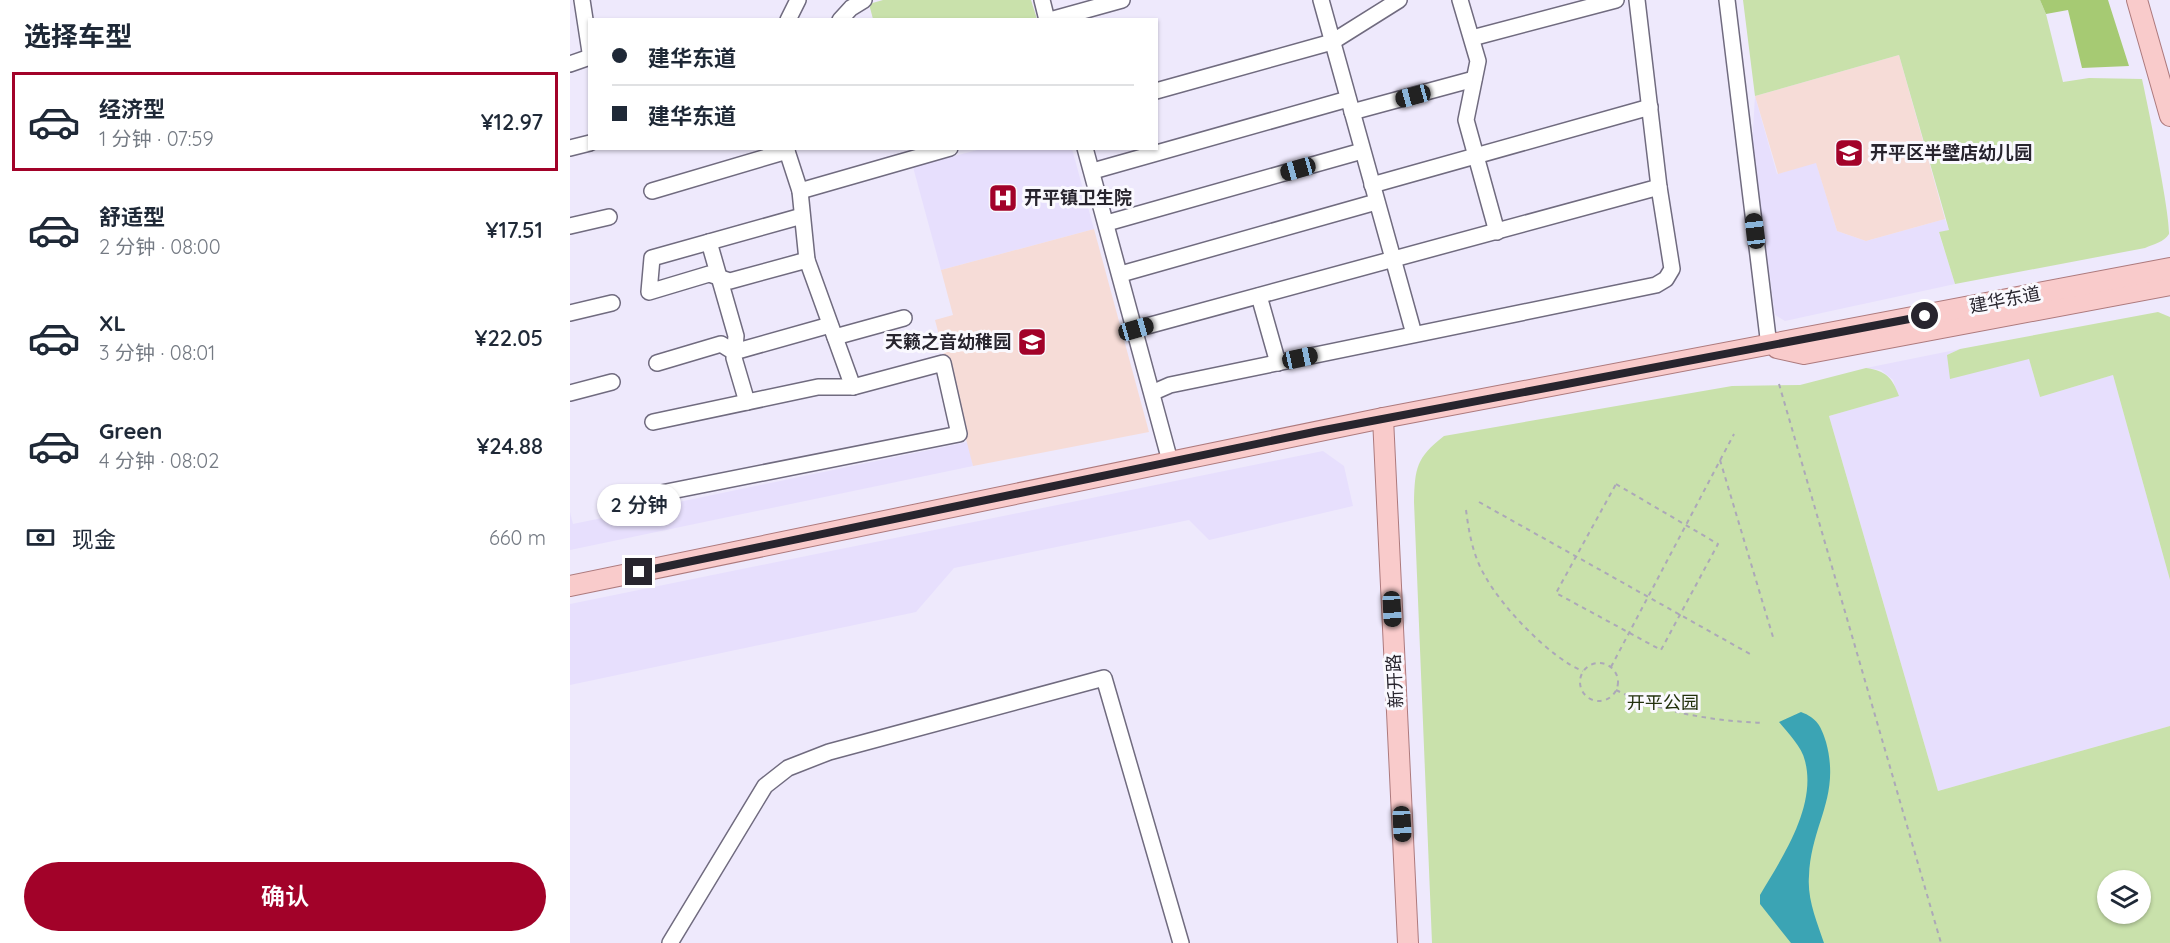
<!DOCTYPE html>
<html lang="zh">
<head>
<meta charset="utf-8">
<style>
	:root { --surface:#fff; --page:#f2f2f3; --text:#1f2937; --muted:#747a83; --line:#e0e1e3; --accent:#a20229 }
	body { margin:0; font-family:Quicksand,"Noto Sans SC",sans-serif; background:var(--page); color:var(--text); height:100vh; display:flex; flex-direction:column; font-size:22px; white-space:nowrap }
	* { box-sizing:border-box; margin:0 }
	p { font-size:20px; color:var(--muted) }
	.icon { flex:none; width:33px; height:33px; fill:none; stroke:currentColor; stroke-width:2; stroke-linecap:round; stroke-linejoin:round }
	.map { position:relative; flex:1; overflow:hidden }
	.details { display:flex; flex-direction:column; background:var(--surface); width:570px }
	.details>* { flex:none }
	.hud { position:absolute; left:18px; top:18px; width:570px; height:132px; border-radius:0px; box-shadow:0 2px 4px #0004; display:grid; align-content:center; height:132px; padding:0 24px; background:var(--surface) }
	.tools { position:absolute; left:1527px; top:870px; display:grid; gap:12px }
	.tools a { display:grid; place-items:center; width:54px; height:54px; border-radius:50%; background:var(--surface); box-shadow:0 2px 4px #0004; font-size:30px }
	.end { position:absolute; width:27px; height:27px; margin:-14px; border:8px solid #28252e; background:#fff; box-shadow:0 0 0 3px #fff }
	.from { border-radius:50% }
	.bubble { position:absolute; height:42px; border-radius:21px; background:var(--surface); box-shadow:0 2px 4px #0004; font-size:20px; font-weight:600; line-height:42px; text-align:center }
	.car { position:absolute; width:18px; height:36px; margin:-18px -9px; border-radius:8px; box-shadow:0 0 4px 2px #0007; background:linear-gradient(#222 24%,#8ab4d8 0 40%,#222 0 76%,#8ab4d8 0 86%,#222 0) }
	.hud b { display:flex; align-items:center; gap:21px; height:57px; font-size:22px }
	.hud b+b { border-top:2px solid var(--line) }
	.hud i { width:15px; height:15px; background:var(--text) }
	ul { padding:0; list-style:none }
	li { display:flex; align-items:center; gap:18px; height:99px; margin:0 12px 9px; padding:0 12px; border:3px solid transparent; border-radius:0px }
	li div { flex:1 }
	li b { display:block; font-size:22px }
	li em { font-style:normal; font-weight:600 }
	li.current { border-color:var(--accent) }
	li>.icon { width:54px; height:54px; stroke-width:1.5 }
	h2 { padding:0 24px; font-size:27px; line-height:72px }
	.pay { display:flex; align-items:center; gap:15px; height:66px; padding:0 24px; font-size:22px }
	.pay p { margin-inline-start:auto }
	.action { display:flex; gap:12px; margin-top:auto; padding:12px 24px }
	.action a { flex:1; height:69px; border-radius:36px; background:var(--accent); color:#fff; font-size:24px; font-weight:600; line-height:69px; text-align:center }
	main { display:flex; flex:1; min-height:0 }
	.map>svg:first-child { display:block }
	.built { fill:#e7dffd }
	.education { fill:#f6dcd7 }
	.green { fill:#c9e1ab; fill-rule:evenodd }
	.forest { fill:#a6ca73 }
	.water { fill:#3ba4b4 }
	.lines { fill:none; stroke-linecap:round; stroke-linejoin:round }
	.minor-casing { stroke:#706b7f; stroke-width:18 }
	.major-casing { stroke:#ad7a7d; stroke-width:22 }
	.path { stroke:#aca8b8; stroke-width:2; stroke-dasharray:4.5 4.5; stroke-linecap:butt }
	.minor { stroke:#fff; stroke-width:15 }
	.major { stroke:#f9cbcb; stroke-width:20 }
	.route { stroke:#28252e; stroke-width:8 }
	.labels { text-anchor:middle; stroke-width:6; stroke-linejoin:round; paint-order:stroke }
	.poi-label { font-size:18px; font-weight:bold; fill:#28252e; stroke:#faf9fe; text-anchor:start }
	.street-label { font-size:18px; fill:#28252e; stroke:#faf9fe }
	.park-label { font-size:18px; fill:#22300c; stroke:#faf9fe }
</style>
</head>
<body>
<main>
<section class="details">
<h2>选择车型</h2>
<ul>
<li class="current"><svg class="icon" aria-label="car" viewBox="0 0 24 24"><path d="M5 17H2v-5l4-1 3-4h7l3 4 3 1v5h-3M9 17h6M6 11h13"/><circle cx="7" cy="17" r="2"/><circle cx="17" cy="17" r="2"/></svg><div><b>经济型</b><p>1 分钟 · 07:59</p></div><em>¥12.97</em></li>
<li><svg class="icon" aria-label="car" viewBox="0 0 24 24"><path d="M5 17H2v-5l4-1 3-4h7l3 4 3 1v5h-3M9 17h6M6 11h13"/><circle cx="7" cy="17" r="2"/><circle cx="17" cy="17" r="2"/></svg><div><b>舒适型</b><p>2 分钟 · 08:00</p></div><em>¥17.51</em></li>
<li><svg class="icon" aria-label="car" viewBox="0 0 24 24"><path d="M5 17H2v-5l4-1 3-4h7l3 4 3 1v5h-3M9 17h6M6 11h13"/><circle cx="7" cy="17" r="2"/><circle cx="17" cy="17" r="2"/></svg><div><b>XL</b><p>3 分钟 · 08:01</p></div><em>¥22.05</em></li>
<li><svg class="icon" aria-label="car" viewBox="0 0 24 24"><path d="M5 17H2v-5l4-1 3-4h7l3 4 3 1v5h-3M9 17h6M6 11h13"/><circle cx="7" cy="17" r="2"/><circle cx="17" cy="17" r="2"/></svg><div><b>Green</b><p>4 分钟 · 08:02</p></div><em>¥24.88</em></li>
</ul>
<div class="pay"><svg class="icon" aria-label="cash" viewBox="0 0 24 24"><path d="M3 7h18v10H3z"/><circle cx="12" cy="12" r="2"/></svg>现金<p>660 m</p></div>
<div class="action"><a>确认</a></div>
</section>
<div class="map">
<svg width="1600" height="943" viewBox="0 0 1600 943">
	<rect width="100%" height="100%" fill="#eee9fc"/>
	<g class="built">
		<path d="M1185 96 1207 174 1246 162 1267 231 1296 241 1375 219 1379 230 1369 233 1385 284 1215 321 1205 315 1182 148Z"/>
		<path d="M411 149H502L524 229 371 270 343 167Z"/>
		<path d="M1390 349 1377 355 1459 359 1470 397 1543 375 1600 580V726L1368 791 1259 416 1328 396 1323 380 1311 370 1296 368Z"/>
		<path d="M398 442 403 466 0 550V512L3 524Z"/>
		<path d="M753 451 774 466 783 506 639 540 619 520 384 568 346 612 0 685V604Z"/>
	</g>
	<g class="education">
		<path d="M1329 55 1375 219 1296 241 1267 231 1246 163 1208 174 1185 96Z"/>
		<path d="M524 229 579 432 403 466 365 320 383 315 371 270Z"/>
	</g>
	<g class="green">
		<path d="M313 0H461L467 19H303L299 4Z"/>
		<path d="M1173 0H1470L1476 14 1493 82 1519 78 1572 79C1578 106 1600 213 1599 234 1594 242 1584 244 1575 248L1385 284 1369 232 1379 230 1329 55 1185 96Z"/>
		<path d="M1588 312 1600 317V580L1543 375 1470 397 1459 359 1380 379 1377 355 1390 349Z"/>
		<path d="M1296 368C1316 371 1322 377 1329 396L1259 416 1368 791 1600 726V943H862L844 502C845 468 846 458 874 436L1162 386 1230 385ZM1538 880H1570V914H1538Z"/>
	</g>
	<path class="forest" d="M1470 0H1538L1559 66 1512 68 1498 10 1476 14Z"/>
	<path class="water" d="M1231 712C1247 718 1251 726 1256 742 1271 797 1241 824 1239 876 1237 899 1247 922 1254 943H1221L1190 904V895C1212 858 1247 806 1235 761 1232 747 1218 733 1209 722Z"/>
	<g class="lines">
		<g class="minor-casing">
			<g id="minor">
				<path d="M12 0 20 52"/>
				<path d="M472 0 477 20"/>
				<path d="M751 0 844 334"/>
				<path d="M890 0 908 61 896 120 927 232"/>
				<path d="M1157 0 1199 346"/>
				<path d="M218 20 228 0"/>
				<path d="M270 20 281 8 294 0"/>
				<path d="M480 20 552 0"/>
				<path d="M902 38 1046 0"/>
				<path d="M0 64 20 57"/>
				<path d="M586 91 762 42 829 0"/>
				<path d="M782 112 904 79"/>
				<path d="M0 148 20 143"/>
				<path d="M216 148 230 191 237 260 283 387"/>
				<path d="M515 148 600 461"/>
				<path d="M523 171 778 99"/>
				<path d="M802 185 1080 107"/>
				<path d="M82 191 217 151"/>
				<path d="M230 191 380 148"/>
				<path d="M232 216 82 258 79 292 139 274 160 281 237 260"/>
				<path d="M537 223 792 151"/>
				<path d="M0 226 39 217"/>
				<path d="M139 242 166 336 164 358 177 402"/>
				<path d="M551 274 806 202"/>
				<path d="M689 296 708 363"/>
				<path d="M0 313 42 303"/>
				<path d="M566 329 1089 187 1067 0"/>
				<path d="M265 337 334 318"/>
				<path d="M87 363 151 344 164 352 260 325"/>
				<path d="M584 392 600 385 1086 285 1096 279 1102 269 1089 187"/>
				<path d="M0 393 42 382"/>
				<path d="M61 499 389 434 373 363 283 387H248L83 422"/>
				<path d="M100 943 195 786 218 768 259 752 534 678 611 943"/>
			</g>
		</g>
		<g class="major-casing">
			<g id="major">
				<path d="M1567 0 1600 116"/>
				<path d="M1207 348 1234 354 1600 285"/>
				<path d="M813 418 838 943"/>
				<path d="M0 586 813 418 1600 268"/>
			</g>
		</g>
		<g class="path">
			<path d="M1209 384 1371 943"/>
			<path d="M1150 460 1203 637"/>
			<path d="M1046 484 1148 544 1091 650 986 593Z"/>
			<path d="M909 502 1180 654"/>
			<path d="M896 510C899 533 903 556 915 576 931 606 981 659 1013 671"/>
			<circle cx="1029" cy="682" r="19"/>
			<path d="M1041 667 1164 434"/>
			<path d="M1046 690C1092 713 1143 721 1194 723"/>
		</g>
		<use href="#minor" class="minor"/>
		<use href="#major" class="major"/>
	</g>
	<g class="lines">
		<path class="route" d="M69 572 749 431 1355 316"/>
	</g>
	<defs>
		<g id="school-square" transform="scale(1.5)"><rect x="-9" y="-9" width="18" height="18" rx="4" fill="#a20229" stroke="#faf9fe"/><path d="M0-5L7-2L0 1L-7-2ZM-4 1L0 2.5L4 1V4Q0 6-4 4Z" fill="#fff"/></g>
		<g id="hospital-square" transform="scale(1.5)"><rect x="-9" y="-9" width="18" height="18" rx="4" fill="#a20229" stroke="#faf9fe"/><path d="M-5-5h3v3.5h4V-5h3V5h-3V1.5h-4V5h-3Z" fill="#fff"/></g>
	</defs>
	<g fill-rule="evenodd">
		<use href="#school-square" x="1279" y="153"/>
		<use href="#hospital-square" x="433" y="198"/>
		<use href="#school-square" x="462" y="342"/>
	</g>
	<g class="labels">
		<g class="poi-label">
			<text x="1300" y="159">开平区半壁店幼儿园</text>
			<text x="454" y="204">开平镇卫生院</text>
			<text x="441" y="348" text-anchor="end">天籁之音幼稚园</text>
		</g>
		<g class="street-label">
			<text transform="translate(1435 300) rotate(-11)" y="6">建华东道</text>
			<text transform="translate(825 681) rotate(-93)" y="6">新开路</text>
		</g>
		<g class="park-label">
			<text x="1093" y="709">开平公园</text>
		</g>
	</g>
</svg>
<div class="tools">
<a><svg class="icon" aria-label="layers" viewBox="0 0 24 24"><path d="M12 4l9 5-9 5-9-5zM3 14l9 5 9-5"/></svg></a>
</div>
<i class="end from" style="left:1355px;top:316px"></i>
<i class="end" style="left:69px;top:572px"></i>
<div class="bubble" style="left:27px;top:484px;width:84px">2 分钟</div>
<i class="car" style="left:843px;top:96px;rotate:255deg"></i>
<i class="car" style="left:728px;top:169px;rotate:254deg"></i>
<i class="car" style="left:1185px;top:231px;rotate:353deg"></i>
<i class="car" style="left:566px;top:329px;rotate:74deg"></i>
<i class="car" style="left:730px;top:358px;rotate:78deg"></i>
<i class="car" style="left:822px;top:609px;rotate:177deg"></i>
<i class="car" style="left:832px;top:824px;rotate:177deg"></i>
<div class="hud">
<b><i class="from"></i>建华东道</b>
<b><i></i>建华东道</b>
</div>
</div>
</main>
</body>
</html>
